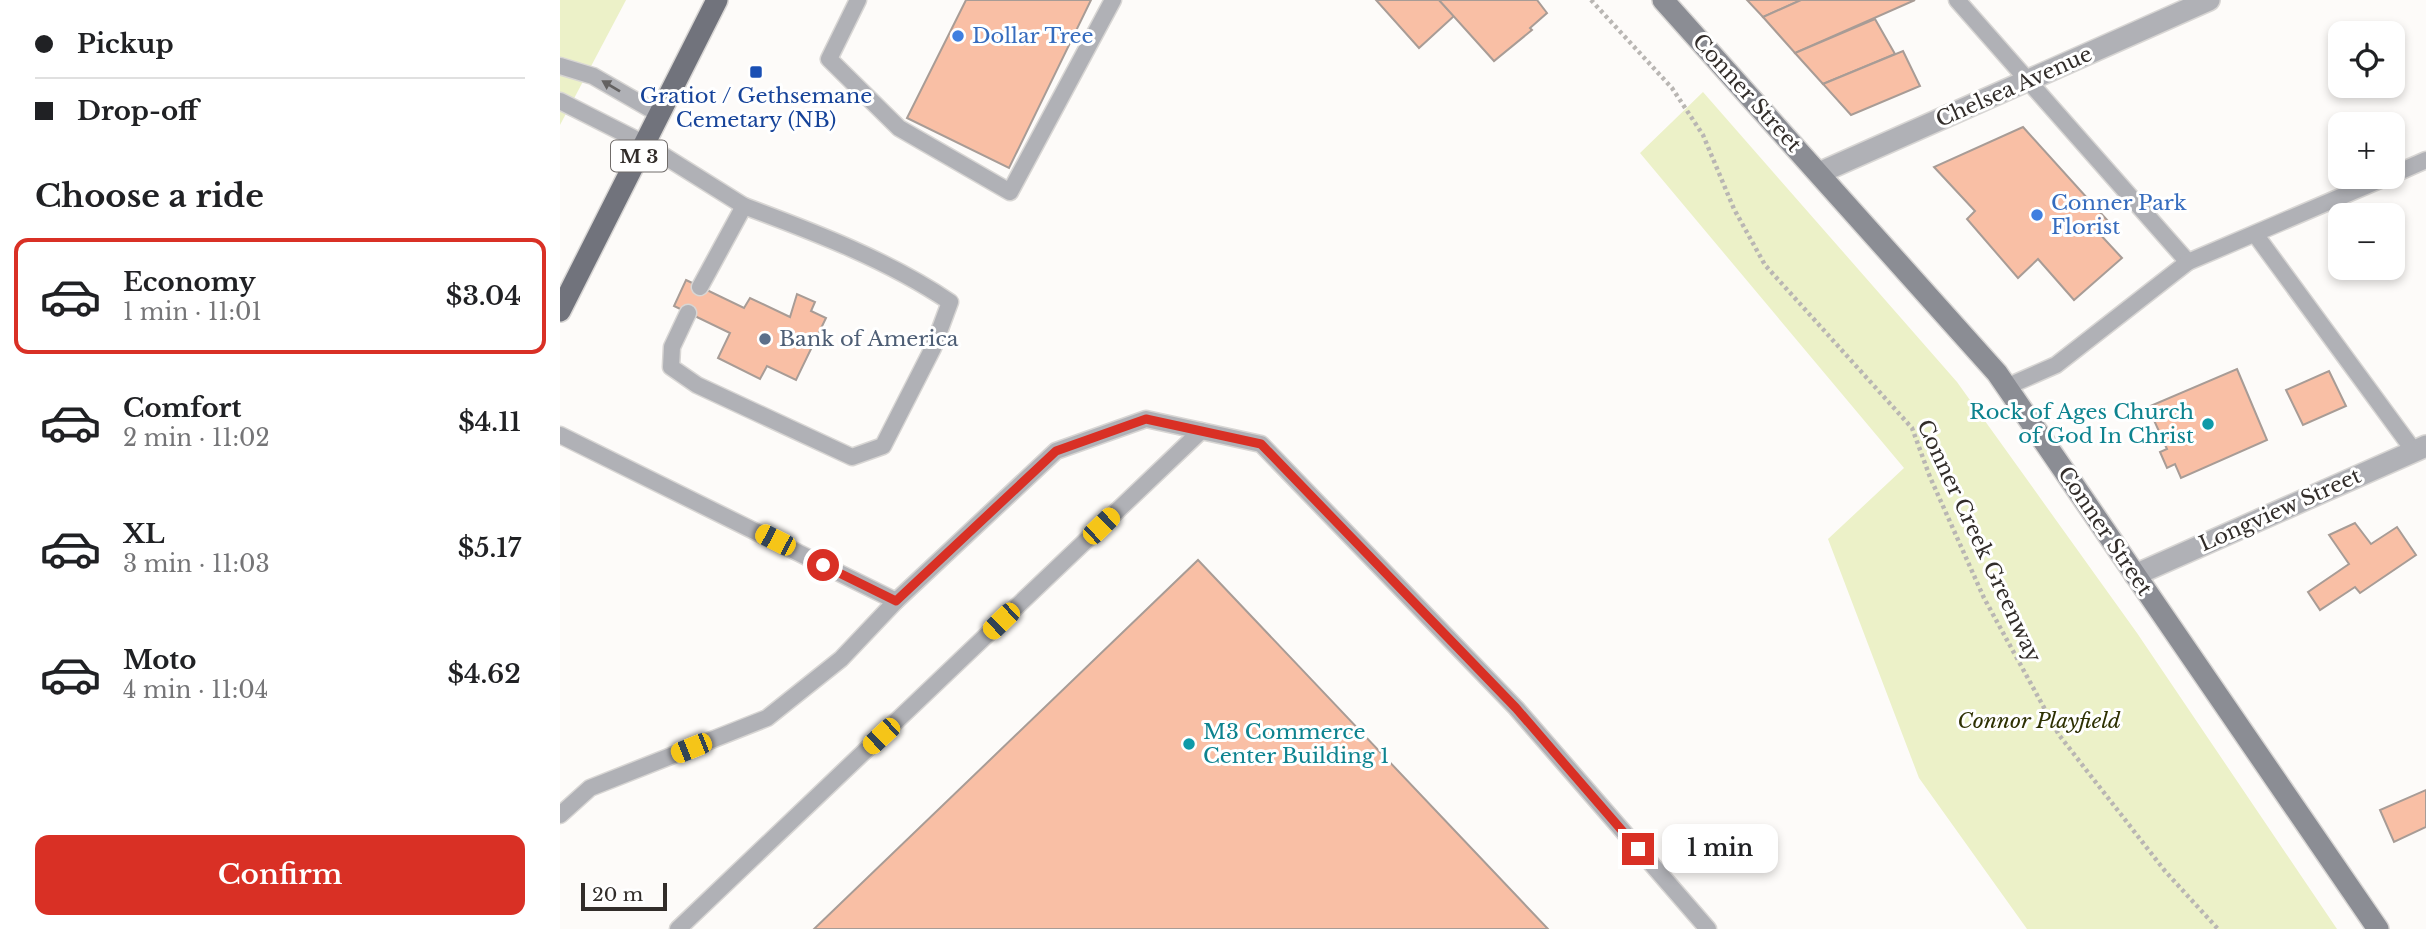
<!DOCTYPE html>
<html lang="en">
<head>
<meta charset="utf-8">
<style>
	:root { --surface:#fff; --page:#f2f2f2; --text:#202124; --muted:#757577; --line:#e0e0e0; --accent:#d93025 }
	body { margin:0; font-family:"Libre Baskerville",serif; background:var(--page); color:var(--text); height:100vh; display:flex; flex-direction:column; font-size:26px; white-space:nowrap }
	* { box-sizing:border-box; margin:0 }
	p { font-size:23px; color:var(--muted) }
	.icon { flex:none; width:38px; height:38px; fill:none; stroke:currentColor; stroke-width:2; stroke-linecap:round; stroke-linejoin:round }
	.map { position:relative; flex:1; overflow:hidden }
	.sheet { display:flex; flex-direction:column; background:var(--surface); width:560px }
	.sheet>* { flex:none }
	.banner { display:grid; align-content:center; height:154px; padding:0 35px; background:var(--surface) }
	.buttons { position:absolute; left:1768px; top:21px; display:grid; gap:14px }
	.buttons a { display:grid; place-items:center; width:77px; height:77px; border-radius:14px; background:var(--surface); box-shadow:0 4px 10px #0003; font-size:35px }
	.scale { position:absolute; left:21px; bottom:18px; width:86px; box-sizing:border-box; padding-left:7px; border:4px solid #322d2a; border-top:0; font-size:19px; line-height:24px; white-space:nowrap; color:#322d2a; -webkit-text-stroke:5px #fff; paint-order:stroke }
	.end { position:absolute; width:32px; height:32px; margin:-16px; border:9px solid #d93025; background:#fff; box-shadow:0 0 0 4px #fff }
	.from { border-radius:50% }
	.bubble { position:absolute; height:49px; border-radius:14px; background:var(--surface); box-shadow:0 4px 10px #0003; font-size:23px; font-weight:600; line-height:49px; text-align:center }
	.car { position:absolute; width:21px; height:42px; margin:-21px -10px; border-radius:9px; box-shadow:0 0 5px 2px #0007; background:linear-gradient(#f5c518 24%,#345 0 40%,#f5c518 0 76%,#345 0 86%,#f5c518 0) }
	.banner b { display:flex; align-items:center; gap:24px; height:66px; font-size:26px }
	.banner b+b { border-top:2px solid var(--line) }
	.banner i { width:18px; height:18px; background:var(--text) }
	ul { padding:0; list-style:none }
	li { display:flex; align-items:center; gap:21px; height:116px; margin:0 14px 10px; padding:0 21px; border:4px solid transparent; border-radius:14px }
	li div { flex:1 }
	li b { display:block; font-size:26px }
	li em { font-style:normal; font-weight:600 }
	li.current { border-color:var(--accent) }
	li>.icon { width:63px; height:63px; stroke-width:1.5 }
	h2 { padding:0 35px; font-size:32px; line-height:84px }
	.cta { display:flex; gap:14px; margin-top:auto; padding:14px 35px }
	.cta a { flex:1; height:80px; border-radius:14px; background:var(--accent); color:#fff; font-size:28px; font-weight:600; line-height:80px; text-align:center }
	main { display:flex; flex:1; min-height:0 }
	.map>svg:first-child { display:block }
	.green { fill:#ecf1c8 }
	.building { fill:#f9bfa5; stroke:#a89c96; stroke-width:2 }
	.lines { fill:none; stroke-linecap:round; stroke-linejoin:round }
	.lane-casing { stroke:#d8d6d4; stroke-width:19 }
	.street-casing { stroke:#d8d6d4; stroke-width:24 }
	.secondary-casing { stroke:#d8d6d4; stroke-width:24 }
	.primary-casing { stroke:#d8d6d4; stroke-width:24 }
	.path { stroke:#b9b6b3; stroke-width:4.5; stroke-dasharray:3.5 3.5; stroke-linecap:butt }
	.lane { stroke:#b0b1b6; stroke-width:16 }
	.street { stroke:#b0b1b6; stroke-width:21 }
	.secondary { stroke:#8b8d94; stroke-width:21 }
	.primary { stroke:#71737c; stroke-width:21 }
	.oneway { fill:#646262 }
	.route { stroke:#d93025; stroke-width:9 }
	.shop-dot { fill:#3f7fe0; stroke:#fff; stroke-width:2.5 }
	.transit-dot { fill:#1a4fb4; stroke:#fff; stroke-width:2.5 }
	.service-dot { fill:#5c6f8a; stroke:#fff; stroke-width:2.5 }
	.culture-dot { fill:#0f9aa8; stroke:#fff; stroke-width:2.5 }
	.labels { text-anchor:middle; stroke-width:6; stroke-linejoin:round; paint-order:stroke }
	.shield { fill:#fff; stroke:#706c6a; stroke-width:2 }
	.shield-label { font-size:19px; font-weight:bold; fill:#322d2a }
	.shop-label { font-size:21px; fill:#366cbe; stroke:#fff; text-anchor:start }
	.street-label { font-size:21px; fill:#322d2a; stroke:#fff }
	.transit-label { font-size:21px; fill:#164399; stroke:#fff }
	.service-label { font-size:21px; fill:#4e5e75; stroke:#fff; text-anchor:start }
	.culture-label { font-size:21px; fill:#0d838f; stroke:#fff; text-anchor:end }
	.park-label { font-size:21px; font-style:italic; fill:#2e3103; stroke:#fff }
</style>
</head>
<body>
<main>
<section class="sheet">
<div class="banner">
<b><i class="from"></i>Pickup</b>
<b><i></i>Drop-off</b>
</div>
<h2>Choose a ride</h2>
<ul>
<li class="current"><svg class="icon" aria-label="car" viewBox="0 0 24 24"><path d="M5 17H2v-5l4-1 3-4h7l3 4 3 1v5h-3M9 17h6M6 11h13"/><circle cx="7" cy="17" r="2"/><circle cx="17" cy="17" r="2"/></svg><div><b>Economy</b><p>1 min · 11:01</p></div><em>$3.04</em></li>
<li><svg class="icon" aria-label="car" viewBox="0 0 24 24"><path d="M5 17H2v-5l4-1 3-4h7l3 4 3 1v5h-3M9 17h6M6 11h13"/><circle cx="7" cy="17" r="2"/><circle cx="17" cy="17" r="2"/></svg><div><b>Comfort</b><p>2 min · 11:02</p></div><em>$4.11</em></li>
<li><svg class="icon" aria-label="car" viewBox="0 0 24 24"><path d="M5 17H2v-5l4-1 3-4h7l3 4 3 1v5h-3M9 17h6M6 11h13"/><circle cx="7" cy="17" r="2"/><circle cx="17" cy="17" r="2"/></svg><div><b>XL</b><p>3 min · 11:03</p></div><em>$5.17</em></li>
<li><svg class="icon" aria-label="car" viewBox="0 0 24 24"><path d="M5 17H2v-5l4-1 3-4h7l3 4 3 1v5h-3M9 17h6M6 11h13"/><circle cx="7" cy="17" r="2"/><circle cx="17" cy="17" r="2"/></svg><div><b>Moto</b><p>4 min · 11:04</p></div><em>$4.62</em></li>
</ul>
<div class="cta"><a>Confirm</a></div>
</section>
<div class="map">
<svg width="1866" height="929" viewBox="0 0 1866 929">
	<rect width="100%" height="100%" fill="#fdfbf9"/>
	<g class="green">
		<path d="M0 0H66L0 125Z"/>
		<path d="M1143 92 1397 382 1577 633 1777 929H1467L1359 778 1268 539 1344 468 1080 153Z"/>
	</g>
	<g class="building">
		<path d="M406 0H531L449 168 347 118Z"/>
		<path d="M816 0H879L894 16 859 48Z"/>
		<path d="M879 0H977L987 13 970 28 972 30 934 61Z"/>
		<path d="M1187 0H1241L1203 17Z"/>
		<path d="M1241 0H1355L1235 53 1203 17Z"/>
		<path d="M1315 19 1335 54 1263 84 1235 53Z"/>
		<path d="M1343 51 1360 86 1291 115 1263 84Z"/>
		<path d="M1463 127 1547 220 1536 230 1562 258 1514 300 1478 259 1458 278 1407 219 1415 211 1374 167Z"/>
		<path d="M126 280 184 308 190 298 230 317 237 294 255 302 251 311 266 318 236 380 207 366 200 379 158 358 170 333 114 306Z"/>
		<path d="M1677 369 1707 440 1621 478 1615 464 1607 468 1600 452 1607 449 1588 407Z"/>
		<path d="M1769 371 1786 406 1743 425 1726 390Z"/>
		<path d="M1795 523 1811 544 1837 527 1856 555 1800 593 1795 587 1760 610 1748 592 1789 564 1769 535Z"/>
		<path d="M638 560 988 929H254Z"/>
		<path d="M1866 790V827L1834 842 1820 810Z"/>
	</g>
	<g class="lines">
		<g class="lane-casing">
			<g id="lane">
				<path d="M298 0 269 59 339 128 450 192 553 0"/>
				<path d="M1397 0 1628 262"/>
				<path d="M0 66 33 76 99 114"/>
				<path d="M0 101 85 144 184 206"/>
				<path d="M1832 175 1866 160"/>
				<path d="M1695 234 1854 451"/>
				<path d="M128 313 112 347 111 367 137 385 292 457 323 446 373 348 390 302C328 260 254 232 184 206L140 287"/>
				<path d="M1446 387 1496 365 1628 262 1827 177"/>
				<path d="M0 435 336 601"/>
				<path d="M0 815 30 788 207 718 281 659 336 601 496 451 586 419 701 444 956 708 1148 929"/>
				<path d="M118 929 641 431"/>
			</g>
		</g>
		<g class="street-casing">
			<g id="street">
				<path d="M1259 173 1649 0"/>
				<path d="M1575 575 1866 446"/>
			</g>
		</g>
		<g class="secondary-casing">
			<path id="secondary" d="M1103 0 1437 373 1818 929"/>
		</g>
		<g class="primary-casing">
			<path id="primary" d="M0 311 157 0"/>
		</g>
		<path class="path" d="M1031 0 1112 88 1143 135 1174 209 1205 265 1352 428 1370 477 1424 598 1499 735 1605 871 1658 929"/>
		<use href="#lane" class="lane"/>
		<use href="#street" class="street"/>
		<use href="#secondary" class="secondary"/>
		<use href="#primary" class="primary"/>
	</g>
	<defs><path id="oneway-solid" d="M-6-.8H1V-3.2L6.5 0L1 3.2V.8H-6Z" transform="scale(1.75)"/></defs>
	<use class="oneway" href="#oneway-solid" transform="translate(51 86) rotate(-149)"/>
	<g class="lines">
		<path class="route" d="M263 565 336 601 496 451 586 419 701 444 956 708 1078 849"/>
	</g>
	<g class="shop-dot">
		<circle cx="398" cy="36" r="7"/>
		<circle cx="1477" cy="215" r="7"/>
	</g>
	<rect class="transit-dot" x="189" y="65" width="14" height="14" rx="3.5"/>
	<circle class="service-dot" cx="205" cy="339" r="7"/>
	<g class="culture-dot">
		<circle cx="1648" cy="424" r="7"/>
		<circle cx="629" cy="744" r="7"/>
	</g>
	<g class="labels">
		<rect class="shield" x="51" y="140.5" width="56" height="31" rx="5"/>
		<g class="shield-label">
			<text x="79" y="163">M 3</text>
		</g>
		<g class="shop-label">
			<text x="412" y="43">Dollar Tree</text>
			<text x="1491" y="210">Conner Park<tspan x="1491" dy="24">Florist</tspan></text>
		</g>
		<g class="street-label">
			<text transform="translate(1454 87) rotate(-24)" y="7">Chelsea Avenue</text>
			<text transform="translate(1187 93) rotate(48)" y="7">Conner Street</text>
			<text transform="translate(1720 510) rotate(-24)" y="7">Longview Street</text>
			<text transform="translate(1545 531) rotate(56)" y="7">Conner Street</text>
			<text transform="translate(1419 541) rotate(65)" y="7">Conner Creek Greenway</text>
		</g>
		<g class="transit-label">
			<text x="196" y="103">Gratiot / Gethsemane<tspan x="196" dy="24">Cemetary (NB)</tspan></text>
		</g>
		<g class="service-label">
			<text x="219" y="346">Bank of America</text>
		</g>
		<g class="culture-label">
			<text x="1634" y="419">Rock of Ages Church<tspan x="1634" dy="24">of God In Christ</tspan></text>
			<text x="643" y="739" text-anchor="start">M3 Commerce<tspan x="643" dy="24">Center Building 1</tspan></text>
		</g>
		<g class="park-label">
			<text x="1479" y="728">Connor Playfield</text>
		</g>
	</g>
</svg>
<div class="buttons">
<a><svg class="icon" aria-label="locate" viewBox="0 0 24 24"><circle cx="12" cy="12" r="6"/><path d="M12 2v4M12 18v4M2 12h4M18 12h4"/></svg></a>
<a>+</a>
<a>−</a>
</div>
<div class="scale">20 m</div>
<i class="end from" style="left:263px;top:565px"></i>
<i class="end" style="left:1078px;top:849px"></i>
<div class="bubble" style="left:1102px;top:824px;width:116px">1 min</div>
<i class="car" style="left:541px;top:526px;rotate:46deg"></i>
<i class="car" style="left:215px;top:540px;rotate:297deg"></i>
<i class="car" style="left:441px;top:621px;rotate:226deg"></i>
<i class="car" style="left:321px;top:736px;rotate:227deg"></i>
<i class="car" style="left:131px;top:748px;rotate:248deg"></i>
</div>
</main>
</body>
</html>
